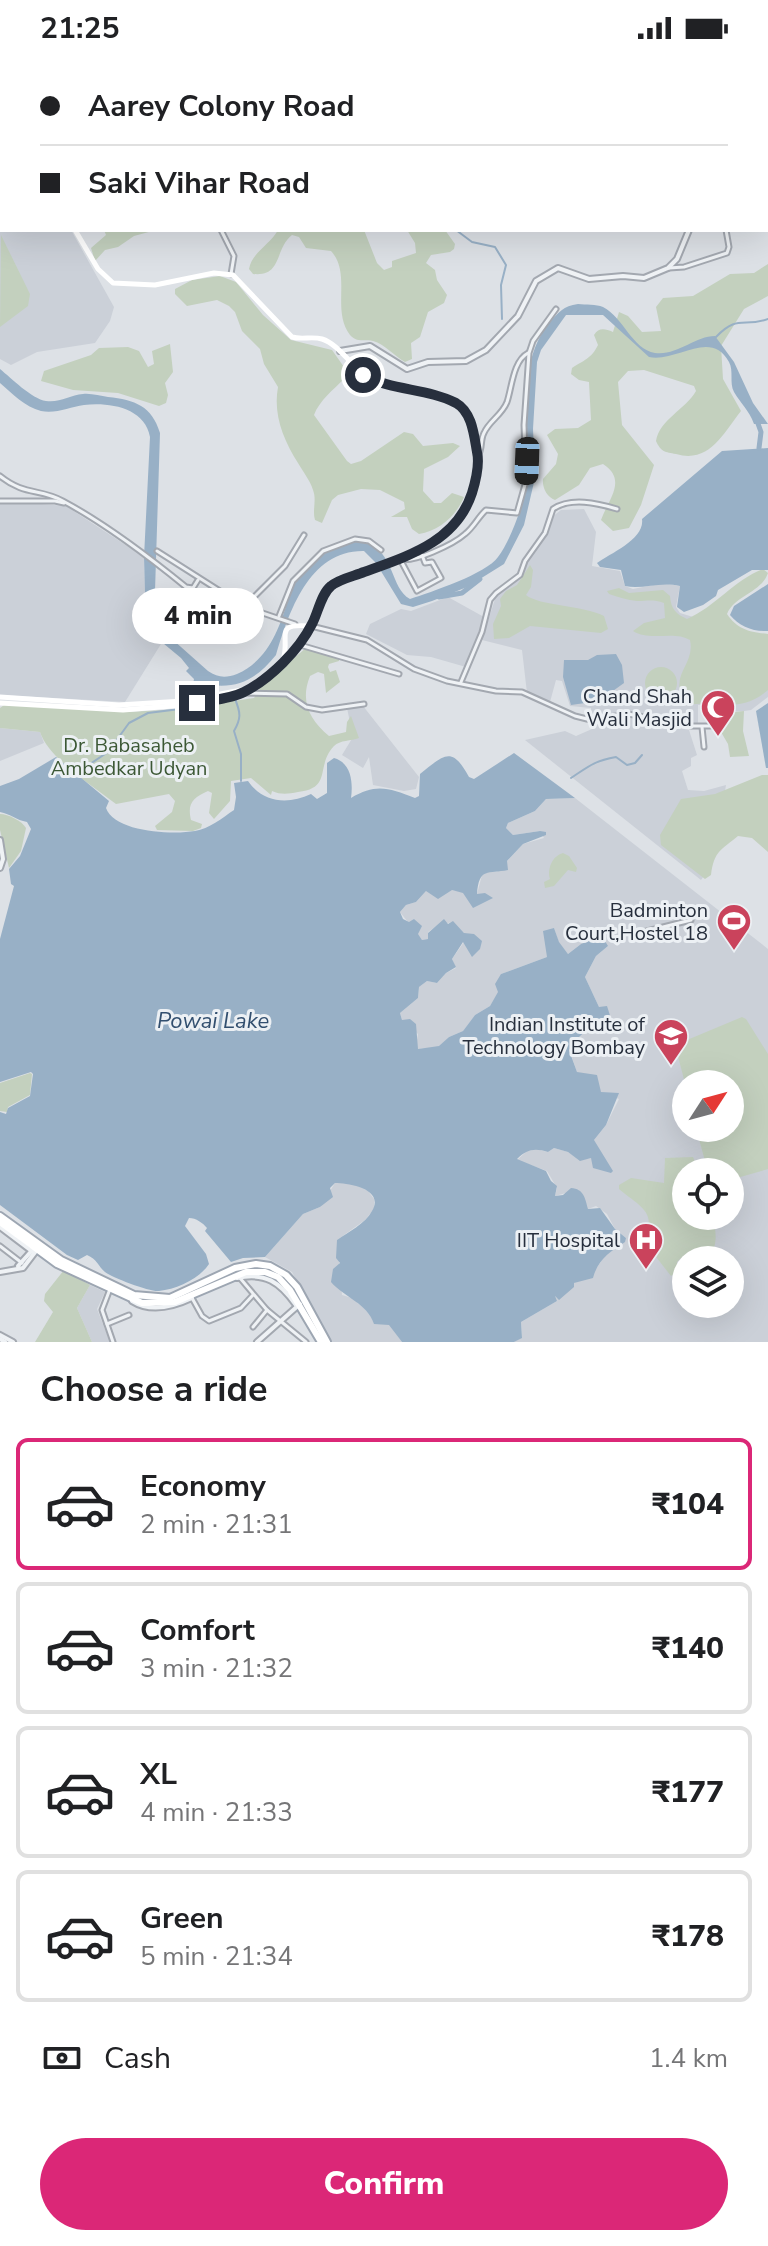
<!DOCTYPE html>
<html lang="en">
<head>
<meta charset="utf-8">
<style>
	:root { --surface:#fff; --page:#f6f6f6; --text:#202124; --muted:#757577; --line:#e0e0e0; --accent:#db2777 }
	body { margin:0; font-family:"Nunito Sans",sans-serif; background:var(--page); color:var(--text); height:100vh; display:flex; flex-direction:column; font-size:30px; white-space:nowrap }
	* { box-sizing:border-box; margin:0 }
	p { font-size:26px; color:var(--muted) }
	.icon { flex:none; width:44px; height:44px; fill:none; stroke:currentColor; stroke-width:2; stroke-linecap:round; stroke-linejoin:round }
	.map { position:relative; height:1286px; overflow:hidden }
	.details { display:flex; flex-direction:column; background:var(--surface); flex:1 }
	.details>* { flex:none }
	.banner { position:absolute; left:0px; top:0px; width:768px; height:176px; box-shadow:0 8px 32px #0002; display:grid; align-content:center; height:176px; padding:0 40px; background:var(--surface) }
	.needle { width:52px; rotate:54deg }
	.buttons { position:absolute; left:672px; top:1014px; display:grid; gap:16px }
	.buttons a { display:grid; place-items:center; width:72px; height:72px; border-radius:50%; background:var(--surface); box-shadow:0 8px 32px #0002; font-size:40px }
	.end { position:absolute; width:36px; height:36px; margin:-18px; border:10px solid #272f3d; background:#fff; box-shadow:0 0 0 4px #fff }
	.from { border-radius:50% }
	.bubble { position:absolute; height:56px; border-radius:28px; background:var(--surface); box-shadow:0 8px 32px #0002; font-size:26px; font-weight:800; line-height:56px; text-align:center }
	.car { position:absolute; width:24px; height:48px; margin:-24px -12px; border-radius:10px; box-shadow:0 0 6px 2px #0007; background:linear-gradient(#222 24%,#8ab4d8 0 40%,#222 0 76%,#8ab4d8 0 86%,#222 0) }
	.banner b { display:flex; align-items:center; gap:28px; height:76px; font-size:30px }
	.banner b+b { border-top:2px solid var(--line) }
	.banner i { width:20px; height:20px; background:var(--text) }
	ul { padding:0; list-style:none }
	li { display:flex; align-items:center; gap:24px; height:132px; margin:0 16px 12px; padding:0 24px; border:4px solid var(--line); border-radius:12px }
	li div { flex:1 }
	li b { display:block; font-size:30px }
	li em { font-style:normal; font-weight:800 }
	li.active { border-color:var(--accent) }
	li>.icon { width:72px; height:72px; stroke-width:1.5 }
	h2 { padding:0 40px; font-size:36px; line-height:96px }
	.pay { display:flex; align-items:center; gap:20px; height:88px; padding:0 40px; font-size:30px }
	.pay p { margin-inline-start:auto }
	.cta { display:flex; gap:16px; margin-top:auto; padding:16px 40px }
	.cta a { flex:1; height:92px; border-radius:48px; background:var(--accent); color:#fff; font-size:32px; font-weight:800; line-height:92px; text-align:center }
	.status { display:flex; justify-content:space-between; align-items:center; height:56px; padding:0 40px; background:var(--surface); direction:ltr }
	.status svg { height:22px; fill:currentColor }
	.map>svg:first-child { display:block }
	.built { fill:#cbd0d8; fill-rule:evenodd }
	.green { fill:#c3d0be }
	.water { fill:#98b0c6 }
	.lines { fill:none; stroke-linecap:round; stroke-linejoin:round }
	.stream { stroke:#98b0c6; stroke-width:2 }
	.river { stroke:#98b0c6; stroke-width:5 }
	.minor-casing { stroke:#a3a8b0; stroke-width:7 }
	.tertiary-casing { stroke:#a3a8b0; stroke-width:8 }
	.primary-casing { stroke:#9da6b2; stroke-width:10 }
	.minor { stroke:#eff2f5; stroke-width:3 }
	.tertiary { stroke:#eff2f5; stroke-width:4 }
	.secondary { stroke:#fff; stroke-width:5 }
	.primary { stroke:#fff; stroke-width:6 }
	.route { stroke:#272f3d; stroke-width:10 }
	.labels { text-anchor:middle; stroke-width:6; stroke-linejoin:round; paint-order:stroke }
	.poi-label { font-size:20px; fill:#272f3d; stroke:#ecf0f4; text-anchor:end }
	.park-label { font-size:20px; fill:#3c5835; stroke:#ecf0f4 }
	.water-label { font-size:22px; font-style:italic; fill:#324f6f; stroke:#ecf0f4 }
</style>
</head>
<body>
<div class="status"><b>21:25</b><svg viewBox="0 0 49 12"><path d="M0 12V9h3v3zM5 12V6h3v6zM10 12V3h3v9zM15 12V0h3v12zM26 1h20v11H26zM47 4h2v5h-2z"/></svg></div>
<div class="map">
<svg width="768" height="1286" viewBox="0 0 768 1286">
	<rect width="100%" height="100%" fill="#dde1e6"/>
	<g class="built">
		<path d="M0 40H2V174H71L114 251 110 265 95 287 37 296 11 309 0 303Z"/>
		<path d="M17 446 66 450 144 501 146 573 161 588 125 646 0 639V448Z"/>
		<path d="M584 453 596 476 592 510 620 515 625 530 633 533 663 527 680 530 676 551 680 557 736 574 768 580V641L751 654 744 655 720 656V648L698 649V669L623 655 592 662 591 652 570 650 562 625 556 624 550 646 527 637 522 594 482 584 496 540 520 522 527 507 548 477 552 461 561 454Z"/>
		<path d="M448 541 484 561 466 611 431 601 407 599 366 578 370 568 401 553 411 555Z"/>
		<path d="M363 650 419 721 416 733 404 735 373 729 369 701 363 712 342 699 353 681 347 652Z"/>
		<path d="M620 660 689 674 697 699 691 702V710L682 715 688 734 704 735 726 729 715 796 711 810 701 824 525 684 565 675 576 680 592 673 591 668Z"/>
		<path d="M0 672 40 676 44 687 0 705Z"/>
		<path d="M575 742 768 893V1286H514L522 1281 521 1266 557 1245 554 1240 559 1243 574 1227 596 1213 606 1198 626 1182 615 1173 607 1158 596 1150 588 1153 566 1137 555 1140 557 1132 547 1115 517 1104 527 1095 536 1093 548 1096 554 1092 568 1096 580 1104 591 1102 593 1105 594 1084 606 1069 619 1043 601 1036 577 1016 569 993 579 978 595 970 599 951 585 921 596 900 608 890 581 888 568 898 559 887 554 872 547 901 501 918 499 936 490 950 475 959 463 975 449 981 439 991 418 993 416 990 418 978 402 964 400 957 418 942 419 931 427 925 437 927 446 917 456 912 452 903 464 886V877L453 866 438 869 428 876V883L422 884 400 856 406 849 416 846 426 835 452 834 477 838 482 819 488 815 497 816 523 788 544 782 540 775 513 779 506 772 508 767 535 755 546 743ZM686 1028H730V1072H686ZM686 1116H730V1160H686ZM686 1204H730V1248H686Z"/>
		<path d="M335 1127H352L368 1135 374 1143V1153L365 1164 337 1184 342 1239 352 1242 371 1258 389 1268 402 1286H331L292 1216 265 1201 303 1158 320 1151Z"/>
		<path d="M90 1229 105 1236 97 1253 110 1286H92L77 1252Z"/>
	</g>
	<g class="green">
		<path d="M104 174H156L134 180 118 191 105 194 95 205 91 192 106 179Z"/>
		<path d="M278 174H364L377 207 384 214 392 211V205L416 197 415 187 407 174H445L455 188 454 193 450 196 431 199 426 207 435 214 437 224 447 239 444 247 428 256 420 281 411 287 412 303 405 306C394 300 385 288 373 285 364 283 357 287 350 279 331 254 352 218 331 195L306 192 299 181 292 179C274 193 283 221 253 218L249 213C252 196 270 189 278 174Z"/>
		<path d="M1 179 30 238 28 250 0 271Z"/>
		<path d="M768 208V240L744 253 721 290 723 323 741 355C724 376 710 408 676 398 665 396 661 396 656 385 660 363 685 354 696 335L694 330 644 314 628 315 618 326 622 369 654 409 641 449 629 472 613 475 601 464C608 444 628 424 603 408L590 412 579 429 555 444C547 441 542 432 543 423L556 408 558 398 547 379 555 373 578 372 591 364 589 326 579 324 571 318 572 312C584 304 591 303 598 289L594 279C599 271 605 273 613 276L619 256 628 260 642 276 661 275 656 251 663 242 693 240 730 218 754 217Z"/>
		<path d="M220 220 236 226 263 259 291 284 332 294 344 311V323C334 333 319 345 314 359L347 405 351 408 361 405 404 376 413 378 423 390 453 387 460 390 448 401 424 413 423 435 434 447H441L452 437 464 441C456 460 439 475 419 478L412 473 407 461H391L405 453 404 446 380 434 361 433 338 439 332 444 322 467 315 464C312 454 317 444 313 434 310 424 303 416 298 407 283 383 273 358 278 331L264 308 260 293 242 275 235 256 229 250 217 244 187 250 175 238V233L192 224Z"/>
		<path d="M170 288 173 316 165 327 168 339 166 347 159 350 118 337 73 334 41 325 44 315 91 299 99 292 128 291 139 295 148 311 154 308 152 295Z"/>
		<path d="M530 509 533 514 531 531 526 539C539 550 583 549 604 560L608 573 601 577 530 570 509 582 494 583 493 568 501 550 500 543 506 535 517 529Z"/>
		<path d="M763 513 768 517C761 537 735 539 727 558 738 574 750 576 768 578V634C740 658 722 644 688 649 665 620 696 610 690 584 674 574 650 586 633 575L644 567 665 562 664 547C653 543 648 545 637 545 627 544 618 541 609 538L607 535 619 532 629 537 663 534 670 540C671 553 676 558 687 563 715 551 734 524 763 513Z"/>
		<path d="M306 592 339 602V605L329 608 328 611 330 616 336 614 340 626 326 637 324 618 318 616 310 620C300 645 309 663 329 680L346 676 347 666 351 660 359 682C351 685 340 684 334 690 315 710 333 732 298 736 288 738 281 739 272 735L271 739 251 722 231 725 230 745 214 763 209 757 212 737 208 735C193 742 187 747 191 764L202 768 201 772 193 775 157 774 155 770 172 756 175 745 169 738 116 748C93 730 49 703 40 676L0 672V652L7 647 128 656 181 653 254 642 262 629Z"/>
		<circle cx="661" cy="627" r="16"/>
		<path d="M744 655 743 675 749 700 730 701 728 688 721 676 717 678 714 658Z"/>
		<path d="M762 719H768V796L752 782 738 780C721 794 714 795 711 819L705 823 661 789 660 779 681 743 715 738Z"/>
		<path d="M0 758C8 758 22 765 26 772L21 795 9 812 0 774Z"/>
		<path d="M563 797 569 800 577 812 576 816 568 814 554 830 545 832 544 826 550 823C547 813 552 800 563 797Z"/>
		<path d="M742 961 746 963 768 998V1113L730 1124V1116H708L696 1072H730V1028H686V1031L675 989Z"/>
		<path d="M30 1017 32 1018 30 1039 8 1051 7 1056 0 1055V1027Z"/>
		<path d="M693 1101 699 1116H686V1160H712C717 1177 718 1189 708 1204L681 1202 677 1206V1215L671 1220 642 1183C661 1157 636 1148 619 1133V1129L631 1122 664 1127 665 1102Z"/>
		<path d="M64 1214 90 1229 77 1252 92 1286H35L53 1256 44 1245 45 1238Z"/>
	</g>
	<g class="water">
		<path d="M578 248C586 249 596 248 603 251 624 262 632 293 655 297 677 300 695 280 715 280L734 306 753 347 768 368H754C749 354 741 348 734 336 729 327 734 315 729 306 711 272 676 307 649 301L603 259H566L541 294 537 306 533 373 535 422 524 469 504 508 467 531 432 545 413 551 401 548 376 507 364 495C309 494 289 556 276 599 256 624 236 634 205 628L199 638H191L194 623 186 615 189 612 181 602 146 573 144 501 150 381C145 352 110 346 84 349 70 351 56 358 41 355 25 351 13 338 0 327V313C11 322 32 343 46 345 60 347 70 339 83 338 91 337 100 340 108 341 135 344 152 350 160 377L154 567 208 615C218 622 226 622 237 618 267 605 279 574 288 544 290 538 291 532 294 527 305 508 343 479 366 487 395 496 390 532 410 543 431 536 486 518 498 501 511 484 526 443 527 421 530 370 515 310 549 267 559 256 563 250 578 248Z"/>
		<path d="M768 392V514H752L718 534 716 540 703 549 684 556 677 551 680 530C659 525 643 534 625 530L621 514 600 511 597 507C611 497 645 483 642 463L722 395Z"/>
		<path d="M768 528V575C753 576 739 570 730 559L734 550Z"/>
		<path d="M616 598 622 609 624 627 599 645 571 649 563 621 564 604H588L597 599Z"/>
		<path d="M768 647V712H766L756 655Z"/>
		<path d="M514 697 575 742 546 743 535 755 508 767 506 772 513 779 540 775 546 776V779L523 788 507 805 508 814C488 818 479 811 477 838L485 837 493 842 473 852 463 837 452 834 438 843 426 835 416 846 406 849 400 856 403 863 409 866 414 863 422 870 418 878 422 884 428 883V877L444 863 448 868 453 865 464 877 474 878 482 885 480 893 472 901 463 886 452 903 456 911 446 917 437 927 427 925 419 931 418 942 400 957 402 964 410 963 416 968 418 993 439 990 449 981 463 975 475 959 490 950 498 936 495 928 501 918 547 901 543 875 554 872 559 886 568 898 581 888 602 880 608 890 596 900 585 921 599 951 607 950 613 969C591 970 581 975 569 994L577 1016 597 1019 601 1036 619 1037 606 1069 594 1084 613 1115 611 1117 593 1112 591 1102 580 1105 568 1096 554 1092 548 1096C535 1092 527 1093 517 1103L546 1115 551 1125 557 1130 555 1140 563 1139 571 1132C584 1133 585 1142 588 1153L600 1152 615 1173 626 1182 625 1186C610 1196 598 1203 593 1222L574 1227V1231L559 1244 555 1240 557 1245 521 1266 522 1282 514 1286H402L389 1269 374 1268C367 1247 345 1242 331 1226L333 1213 340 1207 336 1202 337 1184C348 1176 365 1168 372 1155 385 1133 349 1127 335 1127L330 1132 333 1141 320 1151 303 1158 265 1201 243 1202 231 1206 205 1175 207 1172C203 1167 196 1162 189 1162L185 1170 206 1198 209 1208C199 1223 177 1233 159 1235 150 1236 113 1222 105 1216 98 1210 97 1203 87 1199L78 1204 67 1199 0 1149V1056L6 1058 8 1052 30 1040 33 1018 31 1016 0 1026V883L14 830 11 828 9 813 20 800 31 773 27 766C16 764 11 758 0 756V730L19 723 56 701 109 745 106 752C114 776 172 779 195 775 209 773 222 762 234 754L236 741 234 727 248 725C263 747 288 749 311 738L317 743 327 737V707L334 702C352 707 353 728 351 742 376 727 389 732 415 742L419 740 420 718C445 698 452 690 469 721L474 723Z"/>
	</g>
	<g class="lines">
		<g class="stream">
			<path d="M0 174 2 173"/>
			<path d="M456 174 472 186 495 191 506 209 501 229 502 263"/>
			<path d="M716 281C738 258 743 272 768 263"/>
			<path d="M235 643C241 657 241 663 234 675L241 698V725"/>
			<path d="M80 721 84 712 108 696 129 667 148 657 196 651"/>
			<path d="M571 722C589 710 594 705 616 701L627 709 635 707 642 699"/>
		</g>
		<g class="river">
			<path d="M756 362 761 376 759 392"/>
			<path d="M439 541 462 537 480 523"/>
		</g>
		<g class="minor-casing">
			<g id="minor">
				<path d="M169 0V2"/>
				<path d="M239 0 241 2"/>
				<path d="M715 0 716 2"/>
				<path d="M244 2 248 0"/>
				<path d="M624 2 625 0"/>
				<path d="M701 2 706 0"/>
				<path d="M766 25 768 24"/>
				<path d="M766 42 768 45"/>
				<path d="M221 174 234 200 231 218"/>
				<path d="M669 212 684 211 727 197 729 191 726 174"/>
				<path d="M478 400C483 392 480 384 484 377 489 365 502 359 507 346 512 331 513 305 528 297"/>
				<path d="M0 420C25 440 39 432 63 445 106 468 148 500 186 531L193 532 198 524"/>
				<path d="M0 445H55L64 447"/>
				<path d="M157 495 223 537 236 548 295 568"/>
				<path d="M400 503C412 508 454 488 465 478 474 471 478 461 486 454L517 457 526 425 524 369 529 297 533 285 556 253"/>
				<path d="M400 503 417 535 441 522 432 506 425 507 422 499"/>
				<path d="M247 552 251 544 285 510 304 479"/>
				<path d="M279 560 293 525 323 495 355 483 369 485 381 494"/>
				<path d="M311 570 367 584 414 613 447 625 496 635 522 636 575 660 591 664 628 658 692 670H711"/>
				<path d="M300 589 399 618"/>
				<path d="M461 626 482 576 490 544 496 537 520 519 525 505 545 477 553 453C571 441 597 447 617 453"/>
				<path d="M243 637 287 638 306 651 322 654 364 648"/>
				<path d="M702 671 704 691"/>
				<path d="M635 878 691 864"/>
				<path d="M0 1190 22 1207"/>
				<path d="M240 1222 267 1254 306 1286"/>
				<path d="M110 1233 102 1254 113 1286"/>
				<path d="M192 1242 202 1260 209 1265 241 1252 253 1239"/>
				<path d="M107 1268 129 1259"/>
				<path d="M253 1271 267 1254"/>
			</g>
		</g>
		<g class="tertiary-casing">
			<g id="tertiary">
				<path d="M728 2 729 0"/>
				<path d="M340 295 370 290 407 313 428 306 466 305 486 294 518 260 536 225 558 212 589 223 623 220 644 222 668 212 677 203 689 174"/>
				<path d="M0 784 3 803 0 812"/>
				<path d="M0 1171 33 1196"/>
				<path d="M18 1210 36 1190"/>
				<path d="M0 1216 23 1212 39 1191"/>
				<path d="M237 1222C265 1216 280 1226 296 1249"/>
				<path d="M132 1245C151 1257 173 1251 192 1242"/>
				<path d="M0 1279 13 1286"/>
				<path d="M0 1283 5 1286"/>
				<path d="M257 1286 300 1248"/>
			</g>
		</g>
		<g class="primary-casing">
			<g id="primary">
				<path d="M0 1160 61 1204 134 1239 170 1242 235 1212 256 1208 270 1210 286 1219 297 1231 327 1286"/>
				<path d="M0 1166 57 1208 142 1247 175 1246 246 1216H265L278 1221 290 1234 321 1286"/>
			</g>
		</g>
		<use href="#minor" class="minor"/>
		<use href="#tertiary" class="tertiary"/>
		<g class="secondary">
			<path d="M47 2 48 0"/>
			<path d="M0 37 2 36"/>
			<path d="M283 604C291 580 272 567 310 570"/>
			<path d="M0 641 119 649 183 645 247 633"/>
			<path d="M0 647 123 654 185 649 243 637 260 625 297 590 311 570 331 530C368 508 415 506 448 476 475 452 481 414 474 380 471 368 468 355 457 348 433 333 400 337 375 325 354 316 341 289 322 283 312 280 302 284 292 281L233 219 214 217 155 229 113 227 98 213 75 174"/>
		</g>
		<use href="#primary" class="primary"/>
	</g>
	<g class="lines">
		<path class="route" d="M197 647C211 644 231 643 244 636 270 623 299 594 312 568 318 557 321 538 331 530 339 523 354 520 364 516 408 500 456 486 472 437 476 424 480 409 477 396 474 379 472 356 456 347 427 332 392 335 363 319"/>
	</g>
	<defs>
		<g id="mosque-pin" transform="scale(1.8)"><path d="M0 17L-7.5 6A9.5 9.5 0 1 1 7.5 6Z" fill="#ca435c" stroke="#ecf0f4"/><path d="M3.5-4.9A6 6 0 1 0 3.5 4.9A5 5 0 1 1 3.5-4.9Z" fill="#fff"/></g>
		<g id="stadium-pin" transform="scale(1.8)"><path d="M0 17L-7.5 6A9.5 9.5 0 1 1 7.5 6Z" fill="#ca435c" stroke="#ecf0f4"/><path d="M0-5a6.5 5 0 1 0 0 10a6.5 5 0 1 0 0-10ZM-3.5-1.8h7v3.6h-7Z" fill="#fff"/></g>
		<g id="university-pin" transform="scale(1.8)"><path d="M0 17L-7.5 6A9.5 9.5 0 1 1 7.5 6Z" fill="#ca435c" stroke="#ecf0f4"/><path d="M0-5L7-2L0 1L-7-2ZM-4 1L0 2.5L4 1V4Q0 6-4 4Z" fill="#fff"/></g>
		<g id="hospital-pin" transform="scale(1.8)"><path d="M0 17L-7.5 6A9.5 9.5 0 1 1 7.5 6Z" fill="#ca435c" stroke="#ecf0f4"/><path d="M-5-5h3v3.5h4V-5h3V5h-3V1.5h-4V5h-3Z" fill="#fff"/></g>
	</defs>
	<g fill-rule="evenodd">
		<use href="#mosque-pin" x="718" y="651"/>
		<use href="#stadium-pin" x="734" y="865"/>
		<use href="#university-pin" x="671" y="980"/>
		<use href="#hospital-pin" x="646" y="1184"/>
	</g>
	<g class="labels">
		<g class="poi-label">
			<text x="692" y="647">Chand Shah<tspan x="692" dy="23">Wali Masjid</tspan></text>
			<text x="708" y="861">Badminton<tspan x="708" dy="23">Court,Hostel 18</tspan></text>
			<text x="645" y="975">Indian Institute of<tspan x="645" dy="23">Technology Bombay</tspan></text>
			<text x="620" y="1191">IIT Hospital</text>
		</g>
		<g class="park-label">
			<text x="129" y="696">Dr. Babasaheb<tspan x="129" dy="23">Ambedkar Udyan</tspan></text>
		</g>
		<g class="water-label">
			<text x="213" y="972">Powai Lake</text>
		</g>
	</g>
</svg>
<div class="buttons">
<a><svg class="needle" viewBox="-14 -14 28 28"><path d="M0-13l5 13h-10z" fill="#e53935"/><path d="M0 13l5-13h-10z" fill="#757577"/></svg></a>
<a><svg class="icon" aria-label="locate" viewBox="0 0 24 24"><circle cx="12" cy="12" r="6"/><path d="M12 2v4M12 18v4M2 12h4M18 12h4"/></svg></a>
<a><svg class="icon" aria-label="layers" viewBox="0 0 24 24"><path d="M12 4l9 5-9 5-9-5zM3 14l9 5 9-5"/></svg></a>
</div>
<i class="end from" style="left:363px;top:319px"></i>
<i class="end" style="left:197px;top:647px"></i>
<div class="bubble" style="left:132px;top:532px;width:132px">4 min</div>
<i class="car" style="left:527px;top:405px;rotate:182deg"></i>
<div class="banner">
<b><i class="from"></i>Aarey Colony Road</b>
<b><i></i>Saki Vihar Road</b>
</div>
</div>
<section class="details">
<h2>Choose a ride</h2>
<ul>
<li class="active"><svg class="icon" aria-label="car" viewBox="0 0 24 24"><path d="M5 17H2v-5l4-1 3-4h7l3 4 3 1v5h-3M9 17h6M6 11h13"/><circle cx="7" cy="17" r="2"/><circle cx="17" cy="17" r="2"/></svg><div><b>Economy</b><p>2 min · 21:31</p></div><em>₹104</em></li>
<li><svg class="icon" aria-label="car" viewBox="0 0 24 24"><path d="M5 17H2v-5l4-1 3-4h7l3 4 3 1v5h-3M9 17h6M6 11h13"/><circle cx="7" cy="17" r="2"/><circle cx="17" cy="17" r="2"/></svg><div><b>Comfort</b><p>3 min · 21:32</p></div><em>₹140</em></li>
<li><svg class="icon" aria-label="car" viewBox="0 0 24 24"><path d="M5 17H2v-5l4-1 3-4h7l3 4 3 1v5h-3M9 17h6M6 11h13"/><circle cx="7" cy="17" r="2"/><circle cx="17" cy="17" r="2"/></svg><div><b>XL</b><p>4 min · 21:33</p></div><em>₹177</em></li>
<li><svg class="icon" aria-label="car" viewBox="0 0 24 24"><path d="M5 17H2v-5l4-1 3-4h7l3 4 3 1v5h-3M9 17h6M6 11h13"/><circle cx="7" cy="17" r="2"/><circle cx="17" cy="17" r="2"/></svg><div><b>Green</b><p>5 min · 21:34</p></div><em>₹178</em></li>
</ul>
<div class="pay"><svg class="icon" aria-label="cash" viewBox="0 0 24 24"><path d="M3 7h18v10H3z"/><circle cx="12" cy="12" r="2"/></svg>Cash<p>1.4 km</p></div>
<div class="cta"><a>Confirm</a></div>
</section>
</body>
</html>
